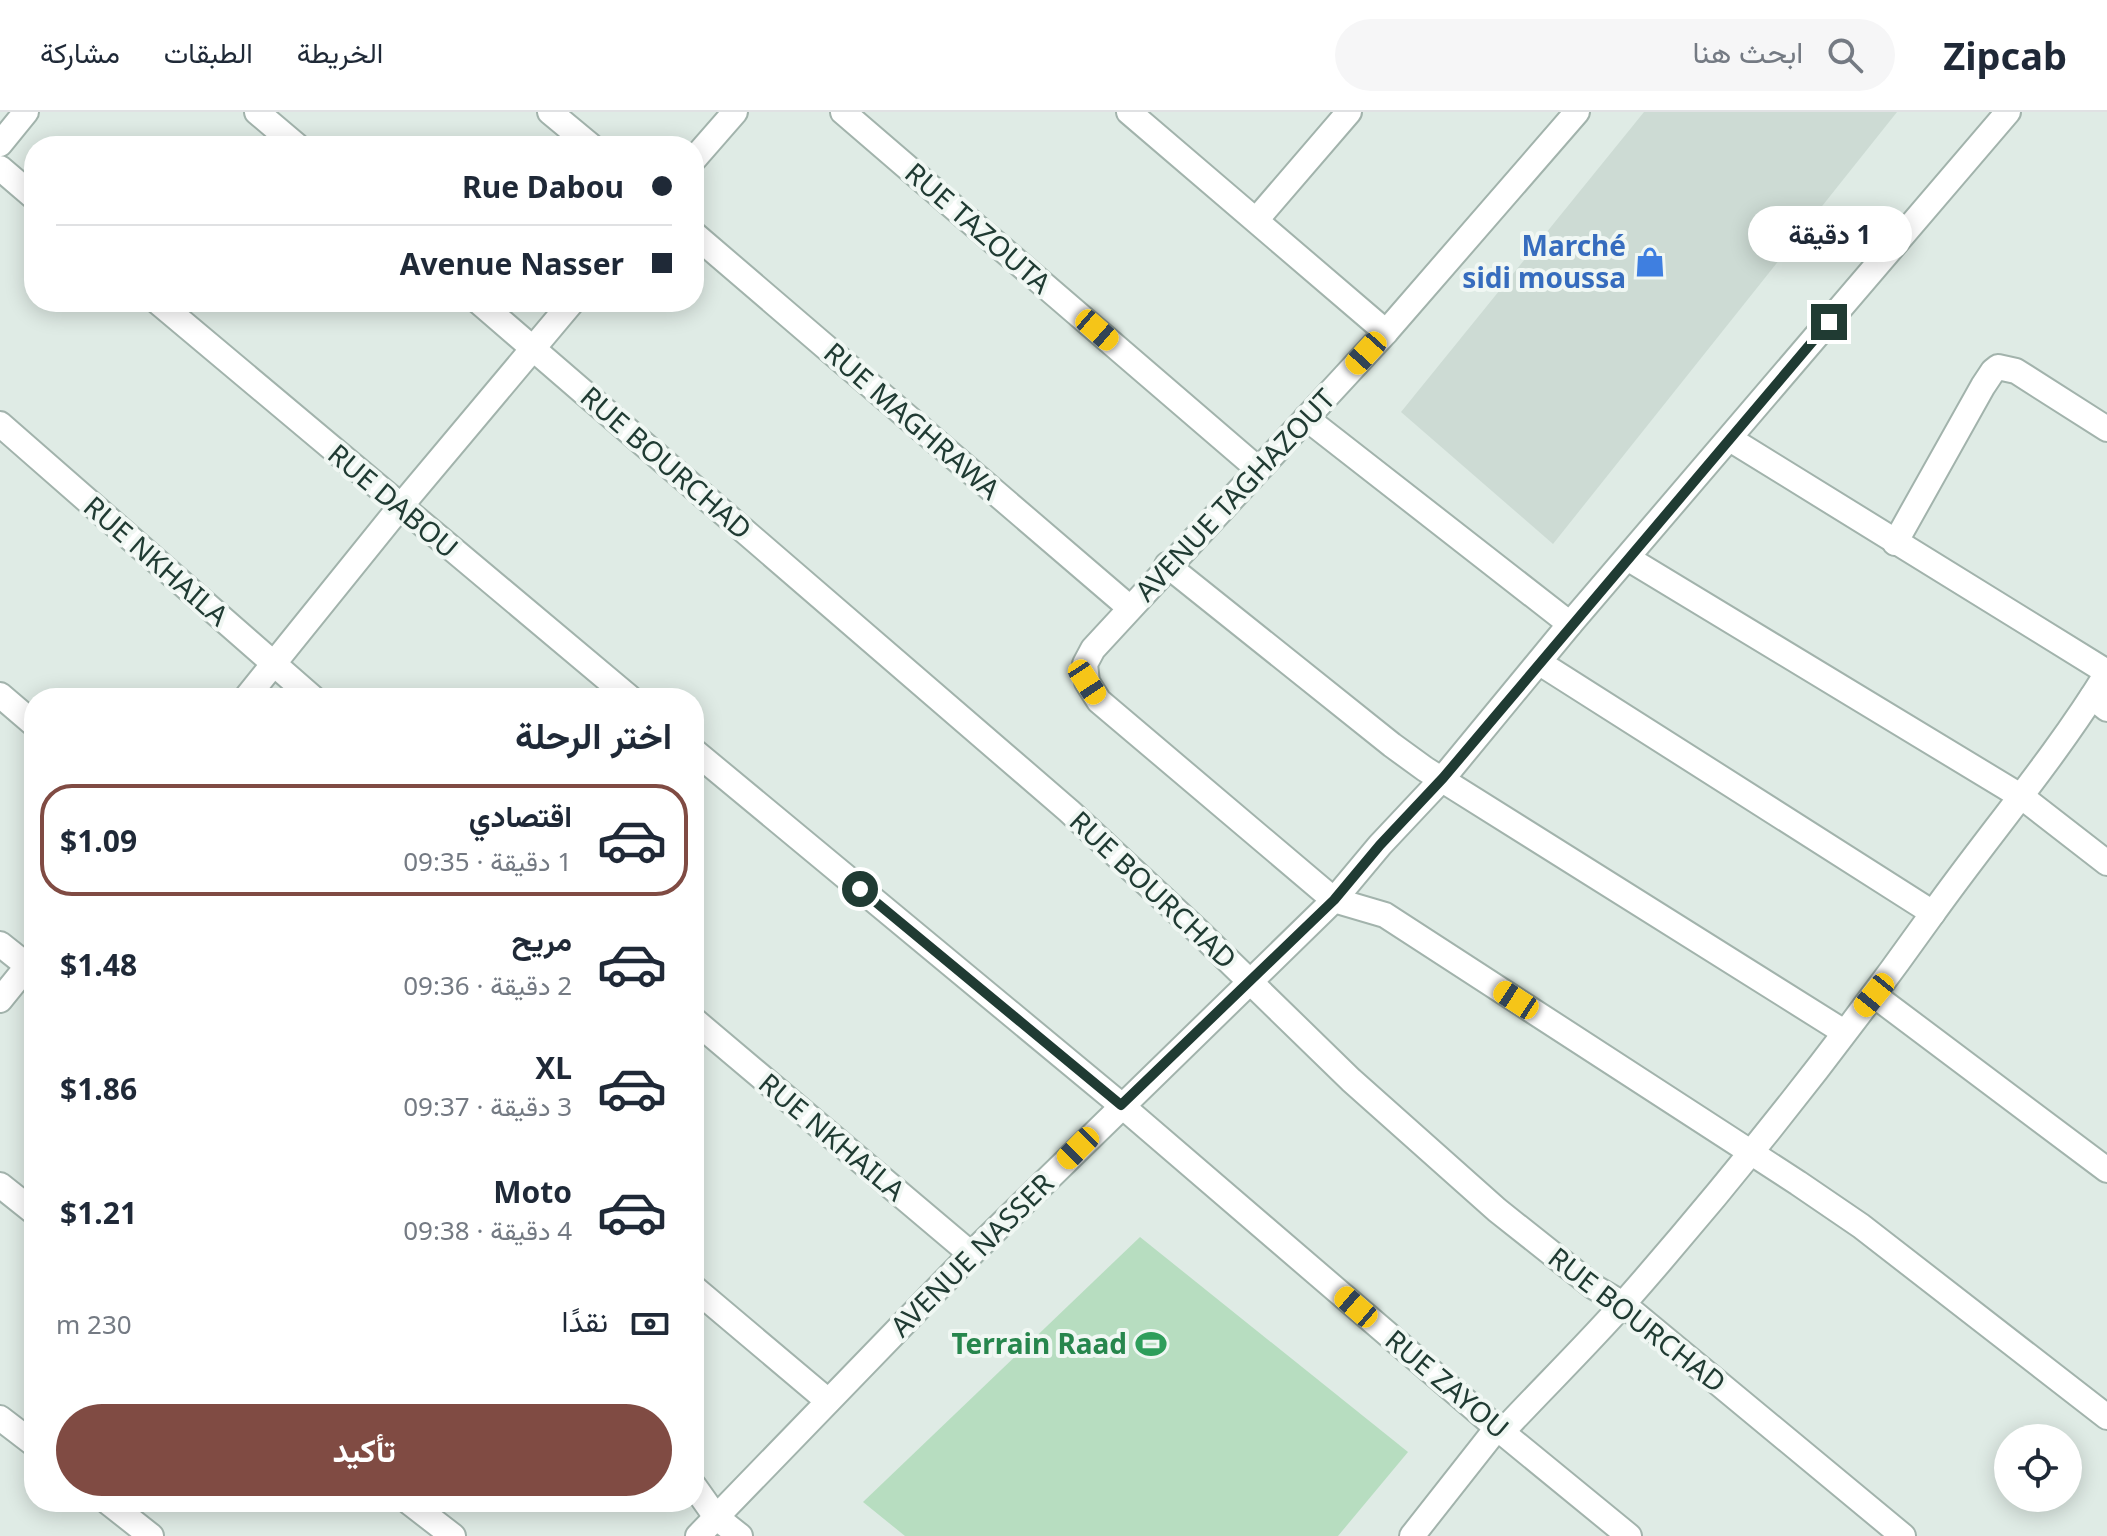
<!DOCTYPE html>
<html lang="ar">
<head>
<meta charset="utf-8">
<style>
	:root { --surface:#fff; --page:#f6f6f7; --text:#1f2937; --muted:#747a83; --line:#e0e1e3; --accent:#804b43 }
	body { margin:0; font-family:"Noto Sans",Vazirmatn,sans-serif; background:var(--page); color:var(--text); direction:rtl; height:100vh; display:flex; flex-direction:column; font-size:30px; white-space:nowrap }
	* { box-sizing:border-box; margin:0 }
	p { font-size:26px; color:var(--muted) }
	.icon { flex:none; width:44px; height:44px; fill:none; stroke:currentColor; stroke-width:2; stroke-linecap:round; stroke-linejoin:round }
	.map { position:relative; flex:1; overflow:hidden; direction:ltr }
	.drawer { position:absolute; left:24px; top:576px; width:680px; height:824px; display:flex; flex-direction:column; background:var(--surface); border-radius:32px; box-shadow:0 4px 20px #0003; direction:rtl }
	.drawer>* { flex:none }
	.top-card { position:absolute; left:24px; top:24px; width:680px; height:176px; border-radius:32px; box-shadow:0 4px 20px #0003; direction:rtl; display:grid; align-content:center; height:176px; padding:0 32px; background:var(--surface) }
	.buttons { position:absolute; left:1994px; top:1312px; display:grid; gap:16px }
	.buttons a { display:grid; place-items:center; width:88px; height:88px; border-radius:50%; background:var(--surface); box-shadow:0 4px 20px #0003; font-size:40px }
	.end { position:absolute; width:36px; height:36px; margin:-18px; border:10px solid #203b33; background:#fff; box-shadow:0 0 0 4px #fff }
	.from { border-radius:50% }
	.bubble { position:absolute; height:56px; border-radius:28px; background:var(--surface); box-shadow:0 4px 20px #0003; font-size:26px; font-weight:700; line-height:56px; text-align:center; direction:rtl }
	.car { position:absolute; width:24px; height:48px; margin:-24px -12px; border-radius:10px; box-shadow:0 0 6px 2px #0007; background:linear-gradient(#f5c518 24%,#345 0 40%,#f5c518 0 76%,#345 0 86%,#f5c518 0) }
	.top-card b { display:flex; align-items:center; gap:28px; height:76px; font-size:30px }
	.top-card b+b { border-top:2px solid var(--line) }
	.top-card i { width:20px; height:20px; background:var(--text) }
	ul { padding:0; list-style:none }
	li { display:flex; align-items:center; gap:24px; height:112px; margin:0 16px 12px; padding:0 16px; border:4px solid transparent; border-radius:32px }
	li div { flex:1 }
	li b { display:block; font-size:30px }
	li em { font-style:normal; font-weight:700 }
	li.on { border-color:var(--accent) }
	li>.icon { width:72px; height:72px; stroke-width:1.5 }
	h2 { padding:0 32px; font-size:36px; line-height:96px }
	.pay { display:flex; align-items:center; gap:20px; height:88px; padding:0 32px; font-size:30px }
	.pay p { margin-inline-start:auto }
	.cta { display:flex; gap:16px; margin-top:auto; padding:16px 32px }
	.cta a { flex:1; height:92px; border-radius:48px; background:var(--accent); color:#fff; font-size:32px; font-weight:700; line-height:92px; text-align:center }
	header { display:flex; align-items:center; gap:48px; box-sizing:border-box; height:112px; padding:0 40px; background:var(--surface); border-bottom:2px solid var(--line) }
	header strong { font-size:38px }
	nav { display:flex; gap:44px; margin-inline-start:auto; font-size:28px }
	.search { width:560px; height:72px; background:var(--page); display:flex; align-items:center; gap:20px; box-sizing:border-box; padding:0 28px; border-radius:44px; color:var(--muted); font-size:30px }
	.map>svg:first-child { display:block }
	.built { fill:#cddbd4 }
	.green { fill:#b7ddc0 }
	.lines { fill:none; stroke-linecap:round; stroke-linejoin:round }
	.pedestrian-casing { stroke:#a2b3ac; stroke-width:28 }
	.minor-casing { stroke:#a2b3ac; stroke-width:28 }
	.tertiary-casing { stroke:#a2b3ac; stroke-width:28 }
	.pedestrian { stroke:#fff; stroke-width:24 }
	.minor { stroke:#fff; stroke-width:24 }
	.tertiary { stroke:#fff; stroke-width:24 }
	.route { stroke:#203b33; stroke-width:10 }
	.labels { text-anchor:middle; stroke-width:8; stroke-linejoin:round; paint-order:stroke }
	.street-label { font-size:28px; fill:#203b33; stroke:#f0f7f3 }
	.shop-label { font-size:28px; font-weight:bold; fill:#366cbe; stroke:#f0f7f3; text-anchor:end }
	.leisure-label { font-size:28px; font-weight:bold; fill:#27864d; stroke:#f0f7f3; text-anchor:end }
</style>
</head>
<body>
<header>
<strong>Zipcab</strong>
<div class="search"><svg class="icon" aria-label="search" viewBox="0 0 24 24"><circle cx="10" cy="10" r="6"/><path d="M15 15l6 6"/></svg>ابحث هنا</div>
<nav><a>الخريطة</a><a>الطبقات</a><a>مشاركة</a></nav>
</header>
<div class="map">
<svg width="2107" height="1424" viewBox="0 0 2107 1424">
	<rect width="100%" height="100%" fill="#dfebe5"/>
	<path class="built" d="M1644 0H1897L1553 432 1401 300Z"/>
	<path class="green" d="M1140 1125 1408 1340 1338 1424H905L863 1390Z"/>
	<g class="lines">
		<g class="pedestrian-casing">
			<path id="pedestrian" d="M2092 585 2107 597"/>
		</g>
		<g class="minor-casing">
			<g id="minor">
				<path d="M257 0 297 34"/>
				<path d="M550 0 591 34"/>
				<path d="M843 0 1258 357"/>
				<path d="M1129 0 1386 220"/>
				<path d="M1577 0 1386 220 1093 537 1085 552 1087 570 1099 589 1334 788 1385 803 1798 1071 1861 1114 2107 1305"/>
				<path d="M694 47 735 0"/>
				<path d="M0 56 34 85"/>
				<path d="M1257 107 1349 0"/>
				<path d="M694 122 1130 496"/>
				<path d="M158 190 630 586"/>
				<path d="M479 190 1069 699 1200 821 1351 968 1497 1098 1594 1175 1623 1192 1903 1424"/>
				<path d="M1306 306 1570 512"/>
				<path d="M0 312 313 586"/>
				<path d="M1730 327 2107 560"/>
				<path d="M1895 431 1983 274 1993 259 1998 255 2016 259 2107 317"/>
				<path d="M1629 447 2022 685 2107 751"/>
				<path d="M1167 453 1392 633 1425 657 1844 920"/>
				<path d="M1540 551 1933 801"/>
				<path d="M0 583 34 612"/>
				<path d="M246 586 400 395 572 190"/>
				<path d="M694 639 1121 993 1497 1316 1629 1424"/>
				<path d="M0 832 34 859"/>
				<path d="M1874 883 2107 1058"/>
				<path d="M0 888 34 846"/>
				<path d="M694 908 971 1142"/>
				<path d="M0 1073 34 1100"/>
				<path d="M694 1176 828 1289"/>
				<path d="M0 1306 34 1332"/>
				<path d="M1503 1319C1543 1276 1585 1235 1624 1191 1733 1067 1837 936 1933 801 1990 721 2055 646 2107 561"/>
				<path d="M694 1374 716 1405 740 1424"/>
				<path d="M108 1390 151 1424"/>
				<path d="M409 1390 453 1424"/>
				<path d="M1412 1424 1497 1316"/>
			</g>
		</g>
		<g class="tertiary-casing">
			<g id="tertiary">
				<path d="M0 32 26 0"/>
				<path d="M698 1424 971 1142 1334 788 1380 733 1443 666 1570 512 2008 0"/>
			</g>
		</g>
		<use href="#pedestrian" class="pedestrian"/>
		<use href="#minor" class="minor"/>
		<use href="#tertiary" class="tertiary"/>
	</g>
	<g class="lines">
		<path class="route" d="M860 777 1121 993 1334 788 1380 733 1443 666 1829 210"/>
	</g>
	<defs>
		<g id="shop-bare" transform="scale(2.4)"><path d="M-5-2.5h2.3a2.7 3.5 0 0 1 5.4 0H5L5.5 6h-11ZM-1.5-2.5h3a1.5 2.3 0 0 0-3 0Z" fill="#3f7fe0" stroke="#f0f7f3" stroke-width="2.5" paint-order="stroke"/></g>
		<g id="stadium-bare" transform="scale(2.4)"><path d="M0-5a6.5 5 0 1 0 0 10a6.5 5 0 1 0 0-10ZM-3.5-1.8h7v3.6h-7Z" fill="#2e9e5b" stroke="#f0f7f3" stroke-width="2.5" paint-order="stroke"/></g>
	</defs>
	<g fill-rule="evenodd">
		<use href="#shop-bare" x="1650" y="150"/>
		<use href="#stadium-bare" x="1151" y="1232"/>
	</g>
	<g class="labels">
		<g class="street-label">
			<text transform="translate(978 116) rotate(41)" y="10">RUE TAZOUTA</text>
			<text transform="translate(912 309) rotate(41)" y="10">RUE MAGHRAWA</text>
			<text transform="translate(666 351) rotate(41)" y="10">RUE BOURCHAD</text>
			<text transform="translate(1235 383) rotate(-47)" y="10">AVENUE TAGHAZOUT</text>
			<text transform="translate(393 389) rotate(40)" y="10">RUE DABOU</text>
			<text transform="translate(156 449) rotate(41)" y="10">RUE NKHAILA</text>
			<text transform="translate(1153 778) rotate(43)" y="10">RUE BOURCHAD</text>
			<text transform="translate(832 1025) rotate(40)" y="10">RUE NKHAILA</text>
			<text transform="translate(972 1143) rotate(-45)" y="10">AVENUE NASSER</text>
			<text transform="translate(1637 1208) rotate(38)" y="10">RUE BOURCHAD</text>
			<text transform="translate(1447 1272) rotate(40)" y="10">RUE ZAYOU</text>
		</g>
		<g class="shop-label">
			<text x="1626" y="144">Marché<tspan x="1626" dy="32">sidi moussa</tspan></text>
		</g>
		<g class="leisure-label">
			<text x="1127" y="1242">Terrain Raad</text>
		</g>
	</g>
</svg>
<div class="buttons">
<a><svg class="icon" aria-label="locate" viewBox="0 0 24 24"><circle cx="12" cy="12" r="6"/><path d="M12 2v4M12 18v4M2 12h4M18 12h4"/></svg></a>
</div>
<i class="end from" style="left:860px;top:777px"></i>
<i class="end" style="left:1829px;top:210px"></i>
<div class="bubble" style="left:1748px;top:94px;width:164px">1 دقيقة</div>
<i class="car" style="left:1097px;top:218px;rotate:131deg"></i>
<i class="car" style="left:1366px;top:241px;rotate:222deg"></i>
<i class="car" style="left:1087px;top:570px;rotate:147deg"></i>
<i class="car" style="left:1874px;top:883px;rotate:219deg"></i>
<i class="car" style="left:1516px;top:888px;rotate:303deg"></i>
<i class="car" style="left:1078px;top:1036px;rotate:225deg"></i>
<i class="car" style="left:1356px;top:1195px;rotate:311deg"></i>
<div class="top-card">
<b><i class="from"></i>Rue Dabou</b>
<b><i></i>Avenue Nasser</b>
</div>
<section class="drawer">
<h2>اختر الرحلة</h2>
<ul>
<li class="on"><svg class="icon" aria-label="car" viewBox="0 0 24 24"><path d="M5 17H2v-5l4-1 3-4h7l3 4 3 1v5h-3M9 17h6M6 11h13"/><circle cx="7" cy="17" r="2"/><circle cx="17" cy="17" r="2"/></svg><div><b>اقتصادي</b><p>1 دقيقة · 09:35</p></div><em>$1.09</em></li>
<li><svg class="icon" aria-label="car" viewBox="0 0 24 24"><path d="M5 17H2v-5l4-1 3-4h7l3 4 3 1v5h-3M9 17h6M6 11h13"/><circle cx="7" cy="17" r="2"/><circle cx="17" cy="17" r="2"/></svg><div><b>مريح</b><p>2 دقيقة · 09:36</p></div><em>$1.48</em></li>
<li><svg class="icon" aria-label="car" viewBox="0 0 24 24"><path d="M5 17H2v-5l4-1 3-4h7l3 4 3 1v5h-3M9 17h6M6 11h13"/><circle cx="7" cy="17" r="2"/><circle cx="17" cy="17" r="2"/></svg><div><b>XL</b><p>3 دقيقة · 09:37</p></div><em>$1.86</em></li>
<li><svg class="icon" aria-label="car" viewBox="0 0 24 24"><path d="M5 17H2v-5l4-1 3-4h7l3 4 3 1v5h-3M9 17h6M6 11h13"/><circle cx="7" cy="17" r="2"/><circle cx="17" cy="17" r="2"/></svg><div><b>Moto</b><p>4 دقيقة · 09:38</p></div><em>$1.21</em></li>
</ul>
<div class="pay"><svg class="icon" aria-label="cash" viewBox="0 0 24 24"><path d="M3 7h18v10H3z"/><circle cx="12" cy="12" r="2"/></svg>نقدًا<p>230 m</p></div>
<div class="cta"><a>تأكيد</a></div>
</section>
</div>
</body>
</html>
